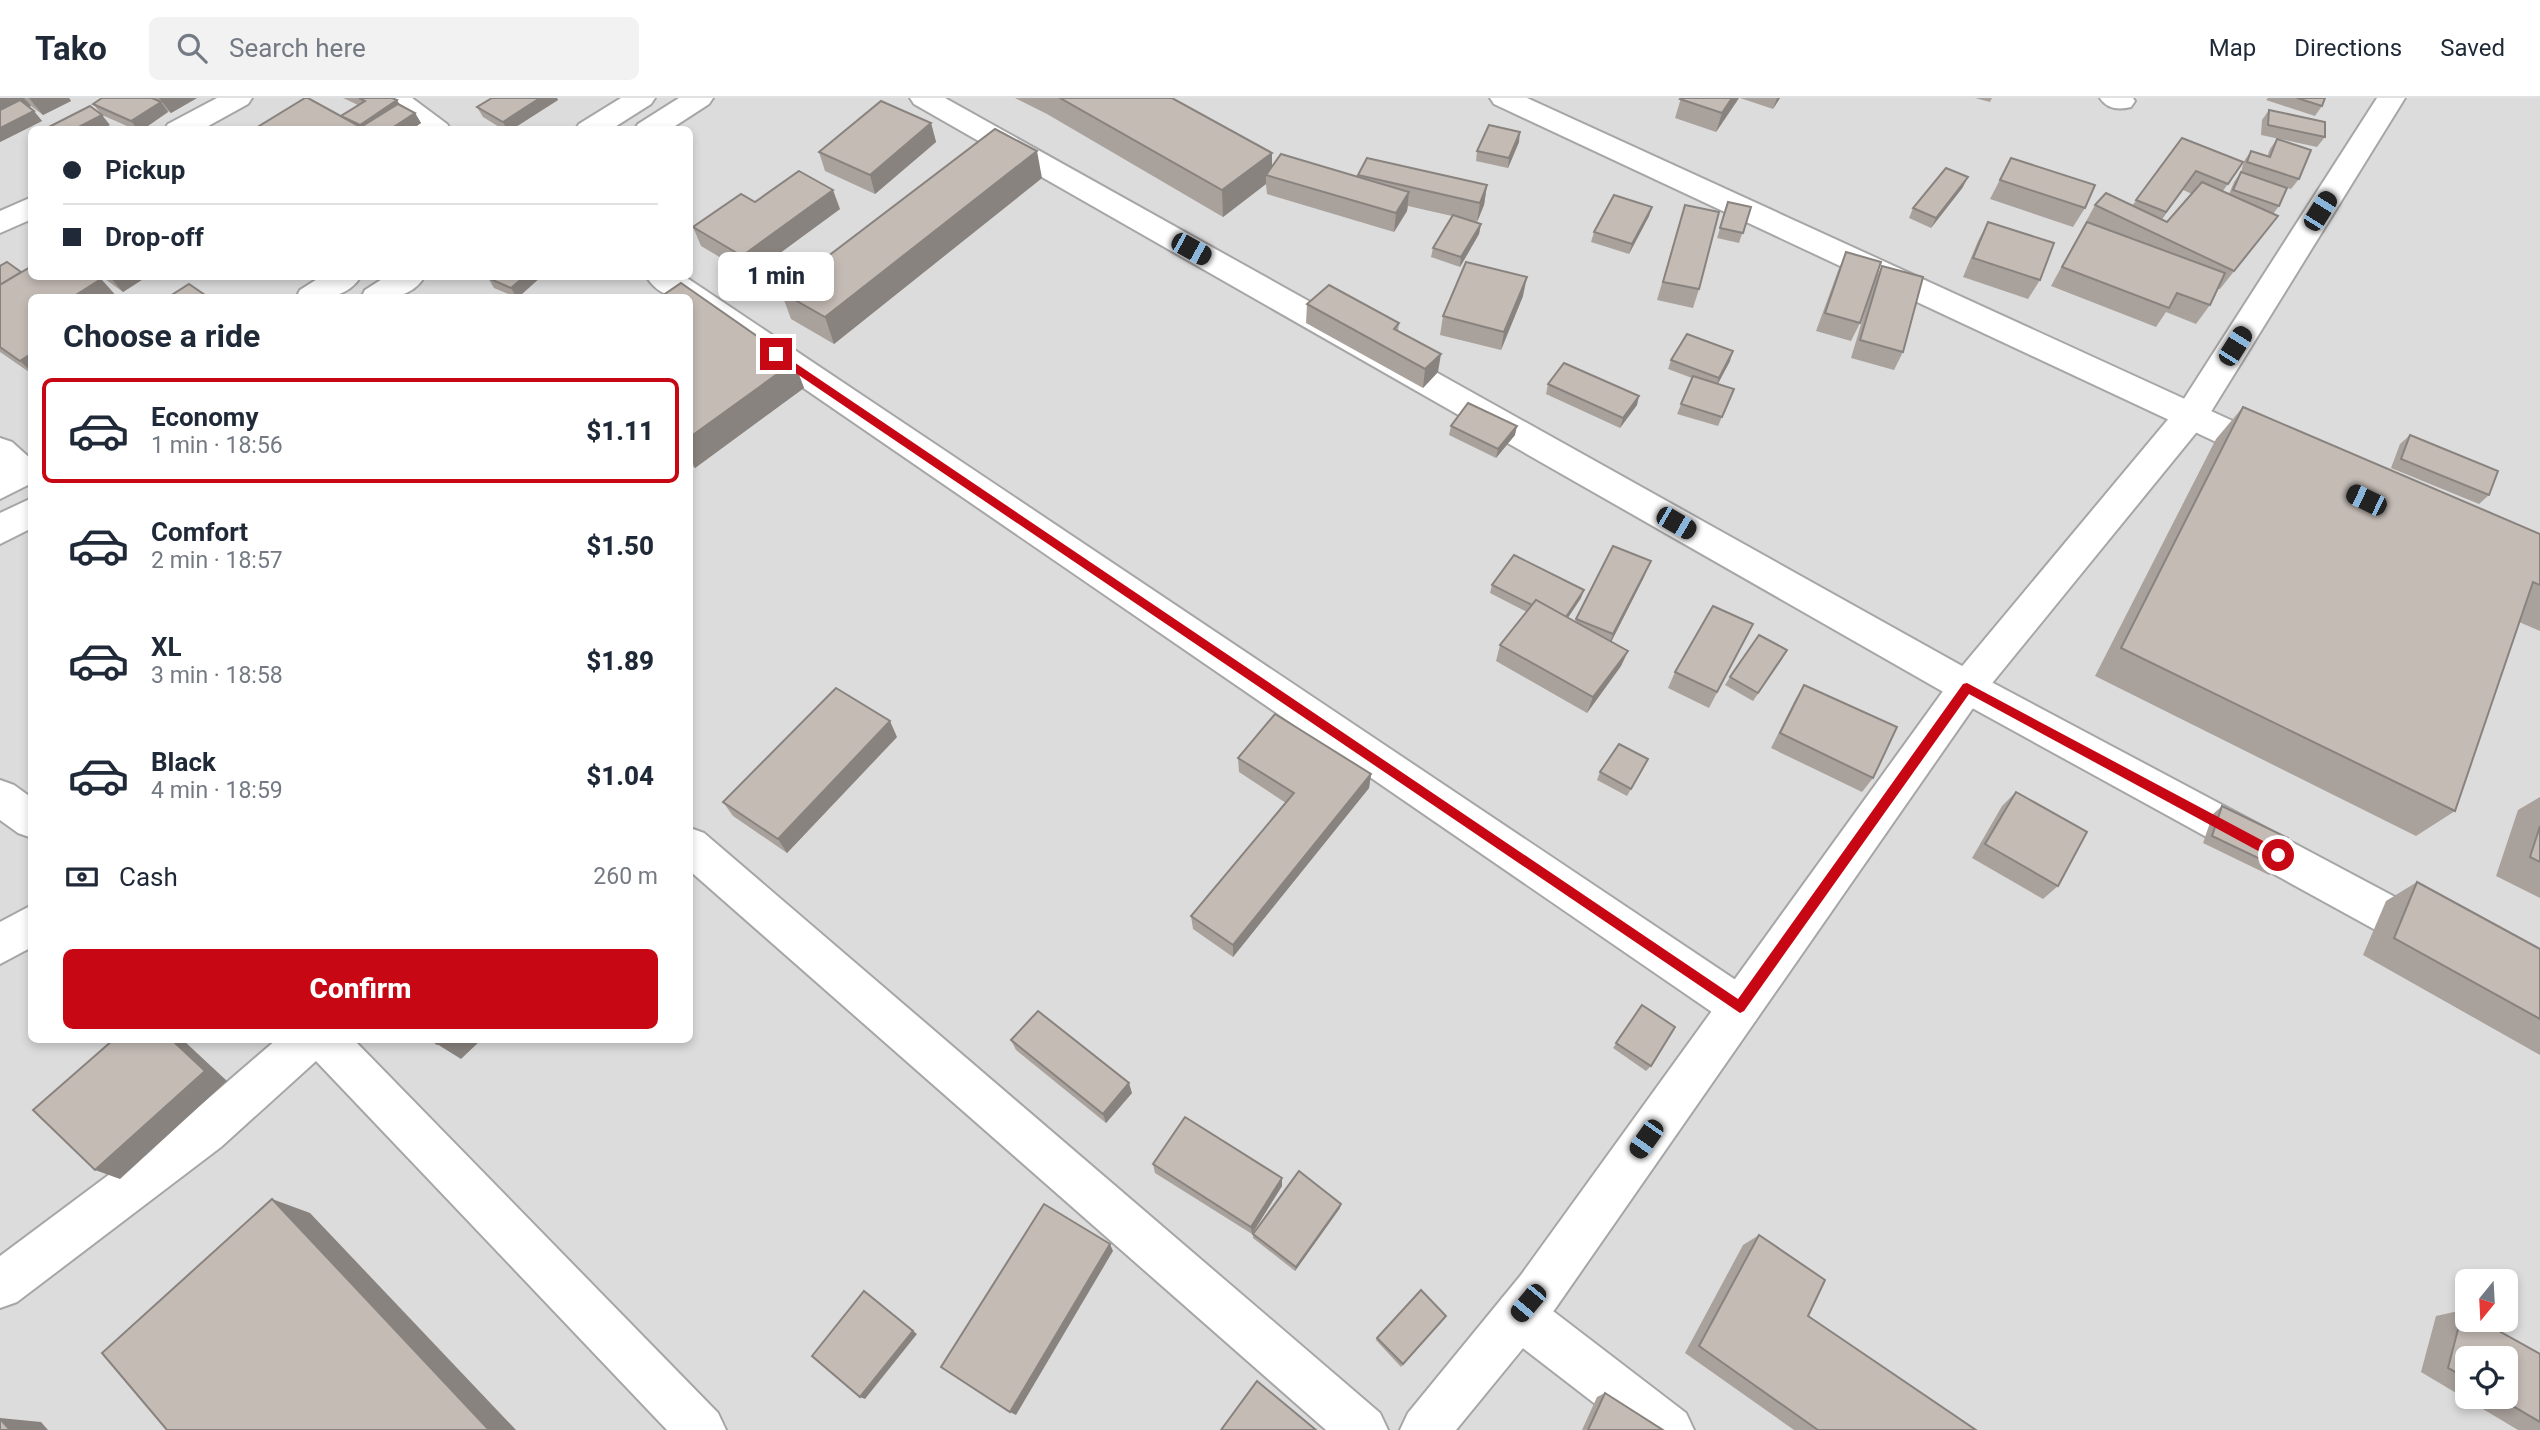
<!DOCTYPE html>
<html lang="en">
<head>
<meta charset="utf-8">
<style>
	:root { --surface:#fff; --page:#f2f2f3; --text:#1f2937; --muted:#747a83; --line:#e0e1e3; --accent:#c70714 }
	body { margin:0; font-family:Roboto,sans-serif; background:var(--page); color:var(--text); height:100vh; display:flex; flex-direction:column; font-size:26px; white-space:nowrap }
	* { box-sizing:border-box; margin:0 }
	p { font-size:23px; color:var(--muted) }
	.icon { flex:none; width:38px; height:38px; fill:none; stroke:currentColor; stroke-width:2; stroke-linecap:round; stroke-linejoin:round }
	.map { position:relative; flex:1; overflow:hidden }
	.details { position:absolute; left:28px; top:196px; width:665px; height:749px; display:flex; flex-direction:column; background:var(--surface); border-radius:10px; box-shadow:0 4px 10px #0003 }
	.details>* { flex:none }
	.top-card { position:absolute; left:28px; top:28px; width:665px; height:154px; border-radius:10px; box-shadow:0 4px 10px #0003; display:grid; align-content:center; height:154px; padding:0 35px; background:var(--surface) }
	.needle { width:46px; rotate:198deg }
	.tools { position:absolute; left:2455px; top:1171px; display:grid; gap:14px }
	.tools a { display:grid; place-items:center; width:63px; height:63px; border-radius:10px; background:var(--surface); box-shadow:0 4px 10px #0003; font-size:35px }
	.end { position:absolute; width:32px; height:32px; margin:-16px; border:9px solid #c70714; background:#fff; box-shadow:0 0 0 4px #fff }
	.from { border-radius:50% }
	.bubble { position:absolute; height:49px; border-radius:10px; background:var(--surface); box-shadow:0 4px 10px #0003; font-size:23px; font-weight:800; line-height:49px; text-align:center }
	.car { position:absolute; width:21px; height:42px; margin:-21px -10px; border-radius:9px; box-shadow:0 0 5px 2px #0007; background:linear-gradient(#222 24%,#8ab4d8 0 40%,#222 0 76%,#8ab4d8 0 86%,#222 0) }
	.top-card b { display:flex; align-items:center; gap:24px; height:66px; font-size:26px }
	.top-card b+b { border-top:2px solid var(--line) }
	.top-card i { width:18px; height:18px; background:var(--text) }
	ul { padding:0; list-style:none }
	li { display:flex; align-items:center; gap:21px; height:105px; margin:0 14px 10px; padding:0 21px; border:4px solid transparent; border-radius:10px }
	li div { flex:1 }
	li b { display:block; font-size:26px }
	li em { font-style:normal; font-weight:800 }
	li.on { border-color:var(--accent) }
	li>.icon { width:63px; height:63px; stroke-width:1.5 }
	h2 { padding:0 35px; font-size:32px; line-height:84px }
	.pay { display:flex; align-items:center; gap:18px; height:77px; padding:0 35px; font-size:26px }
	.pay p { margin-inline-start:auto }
	.action { display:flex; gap:14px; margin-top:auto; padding:14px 35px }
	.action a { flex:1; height:80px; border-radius:10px; background:var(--accent); color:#fff; font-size:28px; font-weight:800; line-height:80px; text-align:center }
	header { display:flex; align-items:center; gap:42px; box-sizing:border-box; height:98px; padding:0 35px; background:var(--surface); border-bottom:2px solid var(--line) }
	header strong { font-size:33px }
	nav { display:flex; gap:38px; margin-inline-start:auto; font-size:24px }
	.search { width:490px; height:63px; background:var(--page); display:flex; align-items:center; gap:18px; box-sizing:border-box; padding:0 24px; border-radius:10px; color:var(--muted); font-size:26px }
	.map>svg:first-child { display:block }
	.residential { fill:#dddcdc; fill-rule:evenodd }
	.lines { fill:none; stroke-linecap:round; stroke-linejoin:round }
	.minor-casing { stroke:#a6a6a6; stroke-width:4 }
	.tertiary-casing { stroke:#a6a6a6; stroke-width:4 }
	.minor { fill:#fff; fill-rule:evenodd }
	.tertiary { fill:#fff; fill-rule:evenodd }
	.wall { fill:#a9a19c; fill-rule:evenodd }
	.shaded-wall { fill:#89837f }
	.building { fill:#c4bbb5; stroke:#89837f; stroke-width:2 }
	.route { fill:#c70714 }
</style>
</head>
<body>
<header>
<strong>Tako</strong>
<div class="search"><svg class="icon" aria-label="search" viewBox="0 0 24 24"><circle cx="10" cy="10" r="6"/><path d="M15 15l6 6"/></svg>Search here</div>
<nav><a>Map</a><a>Directions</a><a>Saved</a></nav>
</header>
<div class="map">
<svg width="2540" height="1332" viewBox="0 0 2540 1332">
	<rect width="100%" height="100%" fill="#f0ece6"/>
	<path class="residential" d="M0 0H2540V1332H0ZM32 32H690V178H32ZM32 200H690V942H32ZM2468 1183H2506V1222H2468ZM2468 1260H2506V1298H2468Z"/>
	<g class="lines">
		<g class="minor-casing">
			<g id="minor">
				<path d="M217 0H252L248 6 201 32H164L168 26Z"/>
				<path d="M380 0H412L447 26 451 32H418L384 6Z"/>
				<path d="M910 0H945L1980 578 2442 824 2448 838 2442 852 2427 857 2412 852 1954 600 914 6Z"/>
				<path d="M1490 0H1527L2283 346 2288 355 2283 364 2271 368 2259 364 1494 6Z"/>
				<path d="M2100 0H2133L2135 3 2131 9C2119 12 2107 11 2100 0Z"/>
				<path d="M32 99V121L0 135V113Z"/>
				<path d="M646 178H684L1755 895 1761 909 1755 923 1740 929 1725 923 690 212V200C671 200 656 195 646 178Z"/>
				<path d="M0 340 12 344 32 362V384C17 389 10 382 0 373Z"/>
				<path d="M0 682 14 687 32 700V740L18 735 0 722Z"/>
				<path d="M690 730 704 735 1380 1315 1388 1332H1326L690 773Z"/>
				<path d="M32 807V849L0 866V824Z"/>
				<path d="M276 942H354L718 1315 726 1332H667L316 963 221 1049 17 1204 0 1210V1158L189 1017Z"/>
				<path d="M1519 1193 1536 1200 1686 1315 1694 1332H1629L1502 1234 1495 1217 1502 1200Z"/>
			</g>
		</g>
		<g class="tertiary-casing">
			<g id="tertiary">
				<path d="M621 0H655L651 6 610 32H575L579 26Z"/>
				<path d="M679 0H713L709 6 669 32H634L638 26Z"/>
				<path d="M2377 0H2405L2204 325 1980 600 1555 1211 1456 1332H1400L1408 1315 1521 1177 1954 578 2180 307Z"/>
				<path d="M322 178H361C347 202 320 200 296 200L300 192Z"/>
				<path d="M387 178H425C411 202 385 200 361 200L365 192Z"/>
				<path d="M32 356V385L0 401V372Z"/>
				<path d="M32 400V430L0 446V415Z"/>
			</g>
		</g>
		<use href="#minor" class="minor"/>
		<use href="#tertiary" class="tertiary"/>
	</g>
	<g class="wall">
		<path d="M0 0H69L71 3 43 17 31 8 29 9 42 23 0 44Z"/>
		<path d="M101 0H197L171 15 168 13V14L142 32H136L102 17 110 27 93 6Z"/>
		<path d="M343 0H392L399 7 415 15 421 25 411 32H257L256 30 341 18 358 7Z"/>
		<path d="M492 0H557L558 2 511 32H504L483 19 477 9Z"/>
		<path d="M1015 0H1172L1272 55V69L1358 79V77L1487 87 1484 107 1477 124 1469 122 1481 126 1479 136 1460 169 1431 159 1433 150 1452 118 1408 108 1407 113 1394 134 1267 96 1266 86 1223 119 1047 16Z"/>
		<path d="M1681 0H1739L1716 34 1675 20Z"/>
		<path d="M1740 0H1780L1773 11Z"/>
		<path d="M1975 0H1992L1990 4Z"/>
		<path d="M2268 0H2325L2322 8 2315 18 2266 2Z"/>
		<path d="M2269 12 2325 39 2317 49 2261 37 2262 22Z"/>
		<path d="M931 25 936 44 875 96 825 73 819 54Z"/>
		<path d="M2182 40 2243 64 2223 93 2229 96 2234 84 2241 74 2244 63 2251 53 2267 59 2270 51 2277 41 2299 81 2291 91 2287 90 2279 108 2273 116 2278 118 2220 191H2218L2210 207 2196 226 2166 214 2156 229 2051 188 2095 107 2132 108ZM2183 92 2192 96 2167 124 2161 122Z"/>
		<path d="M1519 44 1508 70 1476 63 1477 53Z"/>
		<path d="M2011 60 2085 110 2073 129 1990 101Z"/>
		<path d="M1042 80 834 246 791 221 781 194Z"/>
		<path d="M1963 89 1931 130 1909 120 1913 110Z"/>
		<path d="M755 104 840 111 750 177 701 148 693 129Z"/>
		<path d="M1728 104 1751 109 1739 145 1717 140Z"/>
		<path d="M1685 107 1699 191 1693 210 1657 202Z"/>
		<path d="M1652 109 1649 118 1629 156 1591 144 1594 134Z"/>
		<path d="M1988 124 2040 182 2028 201 1963 179 1978 143Z"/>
		<path d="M1846 154 1874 183 1882 168 1903 254 1894 272 1851 260 1870 196 1860 225 1851 243 1816 233 1838 173Z"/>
		<path d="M0 168 21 174 101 181 118 200H32V276L0 254Z"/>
		<path d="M101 178H148L123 194Z"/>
		<path d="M542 178 518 200 494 190 488 180Z"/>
		<path d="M1523 198 1501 252 1440 237 1443 218Z"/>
		<path d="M690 200 794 264 804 290 695 370 690 366Z"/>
		<path d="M1307 206 1399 225 1398 233 1438 274 1423 290 1306 225Z"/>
		<path d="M1671 262 1730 263 1718 286 1734 291 1718 328 1677 316 1692 280 1668 271Z"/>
		<path d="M1548 286 1637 307 1620 330 1546 296Z"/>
		<path d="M2243 309 2540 436V533L2519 524 2455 713 2416 738 2095 578 2216 341Z"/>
		<path d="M1451 328 1515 337 1496 360 1449 337Z"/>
		<path d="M2410 337 2489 397 2479 406 2391 370 2400 346Z"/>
		<path d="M1644 479 1611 544 1628 553 1621 568 1587 615 1496 563 1500 547 1527 514 1490 495 1492 487 1581 500 1568 520 1575 524 1576 521Z"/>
		<path d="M1753 526 1709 610 1668 590 1675 574Z"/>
		<path d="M1783 560 1753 603 1725 587 1730 579Z"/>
		<path d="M1804 587 1873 680 1862 694 1771 650 1795 602Z"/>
		<path d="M897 639 787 755 733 718 723 704Z"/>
		<path d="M1238 660 1371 676 1369 690 1233 859 1193 831 1191 818 1286 705 1239 674Z"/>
		<path d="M1644 669 1627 698 1597 682 1600 674Z"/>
		<path d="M2016 694 2058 788 2043 801 1972 760 2002 708Z"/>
		<path d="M2540 699V800L2496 778 2518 712Z"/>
		<path d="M2222 708 2279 770 2269 777 2203 745 2213 716Z"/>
		<path d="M2417 784 2540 851V957L2363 857 2386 803Z"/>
		<path d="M1642 907 1651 968 1646 973 1613 950Z"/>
		<path d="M1011 942 1132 995 1106 1025 1016 952Z"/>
		<path d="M1153 1066 1282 1080V1088L1252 1136 1155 1075Z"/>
		<path d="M1340 1110 1295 1173 1253 1140V1136Z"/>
		<path d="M1759 1137 1808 1218 1976 1332H1794L1685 1255 1743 1147Z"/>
		<path d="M2463 1212 2540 1256V1332H2518L2421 1274 2436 1218ZM2468 1260 2506 1298H2468Z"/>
		<path d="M1446 1218 1401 1269 1376 1242 1377 1240Z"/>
		<path d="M1605 1295 1663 1332H1582L1597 1299Z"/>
	</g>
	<g class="shaded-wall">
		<path d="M0 0H24L31 8 0 24Z"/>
		<path d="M29 0H69L71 3 43 17Z"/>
		<path d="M159 0H197L171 15Z"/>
		<path d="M540 0H557L558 2 511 32H507L503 24Z"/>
		<path d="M1732 0H1739L1716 34 1722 15Z"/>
		<path d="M1777 0H1780L1773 11Z"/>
		<path d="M397 2 403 12 363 32 360 27Z"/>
		<path d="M161 4 168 14 142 32H138L131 23Z"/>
		<path d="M34 13 42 23 0 44V30Z"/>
		<path d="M415 15 421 25 411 32H389Z"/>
		<path d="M102 17 110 27 100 32H73Z"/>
		<path d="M931 25 936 44 875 96 870 77Z"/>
		<path d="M1520 34 1519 44 1508 70 1509 60Z"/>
		<path d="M1037 53 1042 80 834 246 825 219Z"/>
		<path d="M1272 55V78L1266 77V86L1223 119 1222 92Z"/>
		<path d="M2196 73 2183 92 2153 133 2166 114Z"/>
		<path d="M1968 79 1963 89 1931 130 1936 120Z"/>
		<path d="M1487 87 1484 107 1477 124 1480 105Z"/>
		<path d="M833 92 840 111 750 177 742 158Z"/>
		<path d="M1409 94 1407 113 1394 134 1396 115Z"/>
		<path d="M1652 109 1649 118 1629 156 1632 146Z"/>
		<path d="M1481 126 1479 136 1460 169 1461 159Z"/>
		<path d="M109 178H148L123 194Z"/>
		<path d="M525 178H542L517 200 511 190Z"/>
		<path d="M1527 179 1523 198 1501 252 1504 234Z"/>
		<path d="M101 181 118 200H71Z"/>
		<path d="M1733 253 1730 263 1716 289 1719 280Z"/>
		<path d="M32 255V274L20 263Z"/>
		<path d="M1441 256 1438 274 1423 290 1425 271Z"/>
		<path d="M794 264 804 290 695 370 690 359V339Z"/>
		<path d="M1639 298 1637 307 1620 330 1623 320Z"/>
		<path d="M1517 328 1515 337 1496 360 1498 351Z"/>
		<path d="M1651 463 1644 479 1607 552 1613 536Z"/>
		<path d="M1584 492 1581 500 1560 531 1563 523Z"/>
		<path d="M1628 553 1621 568 1587 615 1593 599Z"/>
		<path d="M890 623 897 639 787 755 778 741Z"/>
		<path d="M1371 676 1369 690 1233 859V847Z"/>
		<path d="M172 942H183L227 983 120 1081 95 1072Z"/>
		<path d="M441 942H481L461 961 437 946Z"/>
		<path d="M1129 985 1132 995 1106 1025 1103 1016Z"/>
		<path d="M1282 1080V1088L1252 1136 1251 1129Z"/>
		<path d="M272 1101 310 1115 516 1332H489Z"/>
		<path d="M1341 1106 1340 1110 1295 1173 1296 1169Z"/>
		<path d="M1110 1146 1113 1153 1016 1317 1010 1314Z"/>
		<path d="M864 1193 917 1236 865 1301 860 1299Z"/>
		<path d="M0 1320 41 1324 48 1332H10Z"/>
	</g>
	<g class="building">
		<path d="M102 0H152L161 4 131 23 93 6Z"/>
		<path d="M305 0H308L366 32H258L256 30Z"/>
		<path d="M359 0H392L397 2 360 27 341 18 365 3Z"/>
		<path d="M492 0H540L503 24 477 9Z"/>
		<path d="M1060 0H1172L1272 55 1222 92Z"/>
		<path d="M1681 0H1732L1722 15 1680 1Z"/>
		<path d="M2297 0H2325L2322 8Z"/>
		<path d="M20 2 34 13 0 30V12Z"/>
		<path d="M881 3 931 25 870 77 819 54Z"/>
		<path d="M398 6 415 15 389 32H366L361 29Z"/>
		<path d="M90 8 102 17 73 32H43Z"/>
		<path d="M2269 12 2325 24V39L2268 27Z"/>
		<path d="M1489 27 1520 34 1509 60 1477 53Z"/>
		<path d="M995 31 1037 53 825 219 781 194Z"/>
		<path d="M2182 40 2243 64 2228 86 2196 73 2166 114 2136 102Z"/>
		<path d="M2277 41 2311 52 2299 81 2247 64 2251 53 2270 59Z"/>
		<path d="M1281 56 1409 94 1396 115 1266 77Z"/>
		<path d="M1367 60 1487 87 1480 105 1358 77Z"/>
		<path d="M2011 60 2095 87 2085 110 2000 82Z"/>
		<path d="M1946 70 1968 79 1936 120 1913 110Z"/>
		<path d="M799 73 833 92 742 158 693 129 741 96 755 104Z"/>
		<path d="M2241 74 2287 90 2279 108 2233 92Z"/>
		<path d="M2202 84 2278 118 2234 173 2095 107 2106 95 2167 124Z"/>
		<path d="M1614 97 1652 109 1632 146 1594 134Z"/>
		<path d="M1728 104 1751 109 1743 135 1720 130Z"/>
		<path d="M1685 107 1719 114 1699 191 1663 184Z"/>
		<path d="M1453 117 1481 126 1461 159 1433 150Z"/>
		<path d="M1988 124 2054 145 2040 182 1973 160Z"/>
		<path d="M2087 124 2225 175 2210 207 2177 195 2169 210 2062 169Z"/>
		<path d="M1846 154 1881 164 1860 225 1825 215Z"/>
		<path d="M7 164 21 174 0 187V168Z"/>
		<path d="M1466 164 1527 179 1504 234 1443 218Z"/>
		<path d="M32 168V178H97L101 181 71 200H32V255L20 263 0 249V187Z"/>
		<path d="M1882 168 1923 179 1903 254 1860 242Z"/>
		<path d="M490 178H525L511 190 488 180Z"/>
		<path d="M681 185 794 264 690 339V200H659Z"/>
		<path d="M189 186 205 197 200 200H167Z"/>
		<path d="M1329 187 1399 225 1394 231 1441 256 1425 271 1307 206Z"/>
		<path d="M1687 236 1733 253 1719 280 1671 262Z"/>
		<path d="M1564 265 1639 298 1623 320 1548 286Z"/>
		<path d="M1693 278 1734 291 1722 319 1681 306Z"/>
		<path d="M1468 305 1517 328 1498 351 1451 328Z"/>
		<path d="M2243 309 2540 436V487L2533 484 2455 713 2121 550Z"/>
		<path d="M2410 337 2498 373 2489 397 2401 361Z"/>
		<path d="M1613 448 1651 463 1613 536 1576 521Z"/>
		<path d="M1514 457 1584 492 1566 519 1536 502 1532 507 1492 487Z"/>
		<path d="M1536 502 1628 553 1593 599 1500 547Z"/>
		<path d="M1713 508 1753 526 1717 594 1675 574Z"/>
		<path d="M1759 537 1787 552 1758 595 1730 579Z"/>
		<path d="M1804 587 1897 629 1873 680 1780 635Z"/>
		<path d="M836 590 890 623 778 741 723 704Z"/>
		<path d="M1275 616 1371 676 1233 847 1191 818 1294 695 1238 660Z"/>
		<path d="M1619 646 1648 661 1631 691 1600 674Z"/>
		<path d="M2016 694 2087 734 2058 788 1985 746Z"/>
		<path d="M2222 708 2288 740 2279 770 2212 738Z"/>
		<path d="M2540 728V764L2530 759Z"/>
		<path d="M2417 784 2540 851V921L2394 840Z"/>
		<path d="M1642 907 1675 929 1651 968 1616 945Z"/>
		<path d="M1038 913 1129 985 1103 1016 1011 942Z"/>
		<path d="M113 942H172L205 973 95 1072 33 1012Z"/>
		<path d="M432 942H441L437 946Z"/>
		<path d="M1185 1019 1282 1080 1251 1129 1153 1066Z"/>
		<path d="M1299 1073 1341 1106 1296 1169 1253 1136Z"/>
		<path d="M272 1101 489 1332H167L102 1255Z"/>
		<path d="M1044 1106 1110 1146 1010 1314 941 1269Z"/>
		<path d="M1759 1137 1825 1182 1808 1218 1976 1332H1818L1699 1248Z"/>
		<path d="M1421 1192 1446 1218 1403 1266 1377 1240Z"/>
		<path d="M864 1193 913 1233 860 1299 812 1258Z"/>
		<path d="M2463 1212 2468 1215V1222H2479L2540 1256V1324L2496 1298H2506V1260H2468V1281L2448 1270Z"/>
		<path d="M1257 1283 1316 1332H1221Z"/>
		<path d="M1605 1295 1663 1332H1588Z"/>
		<path d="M0 1321 10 1332H0Z"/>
	</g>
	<path class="route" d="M772 254H779L1738 901 1963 586 1967 585 2282 753 2284 757 2282 761H2273L1969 596 1744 913 1740 915 772 259Z"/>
</svg>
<div class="tools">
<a><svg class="needle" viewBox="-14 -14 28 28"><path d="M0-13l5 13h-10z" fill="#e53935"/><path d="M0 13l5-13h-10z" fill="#747a83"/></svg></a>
<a><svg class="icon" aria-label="locate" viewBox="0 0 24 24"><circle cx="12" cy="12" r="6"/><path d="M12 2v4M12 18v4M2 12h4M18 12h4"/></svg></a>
</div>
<i class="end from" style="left:2278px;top:757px"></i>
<i class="end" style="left:776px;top:256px"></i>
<div class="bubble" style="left:718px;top:154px;width:116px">1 min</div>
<i class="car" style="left:2320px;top:113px;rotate:32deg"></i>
<i class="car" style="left:1191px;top:151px;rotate:119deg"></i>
<i class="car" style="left:2235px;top:248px;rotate:32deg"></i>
<i class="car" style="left:2366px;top:402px;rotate:296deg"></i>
<i class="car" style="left:1676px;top:425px;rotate:120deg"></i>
<i class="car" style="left:1646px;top:1041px;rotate:215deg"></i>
<i class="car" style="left:1528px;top:1205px;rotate:220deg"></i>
<div class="top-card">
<b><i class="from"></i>Pickup</b>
<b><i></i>Drop-off</b>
</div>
<section class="details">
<h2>Choose a ride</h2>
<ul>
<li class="on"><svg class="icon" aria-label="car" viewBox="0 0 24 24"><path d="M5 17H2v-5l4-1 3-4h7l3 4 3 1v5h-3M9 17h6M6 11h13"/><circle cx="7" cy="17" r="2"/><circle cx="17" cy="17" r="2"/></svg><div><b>Economy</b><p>1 min · 18:56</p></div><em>$1.11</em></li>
<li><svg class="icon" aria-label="car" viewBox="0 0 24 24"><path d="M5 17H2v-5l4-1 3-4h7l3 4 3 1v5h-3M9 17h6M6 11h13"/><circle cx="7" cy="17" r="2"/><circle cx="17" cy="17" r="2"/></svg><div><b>Comfort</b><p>2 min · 18:57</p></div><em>$1.50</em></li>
<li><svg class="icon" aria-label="car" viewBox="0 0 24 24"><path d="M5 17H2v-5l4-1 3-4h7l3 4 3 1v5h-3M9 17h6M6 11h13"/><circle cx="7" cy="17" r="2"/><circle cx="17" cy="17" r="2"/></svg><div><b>XL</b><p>3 min · 18:58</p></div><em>$1.89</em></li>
<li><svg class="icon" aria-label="car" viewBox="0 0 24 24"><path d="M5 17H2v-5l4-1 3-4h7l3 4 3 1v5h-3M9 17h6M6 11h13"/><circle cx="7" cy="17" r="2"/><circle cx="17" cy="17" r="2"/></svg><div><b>Black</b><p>4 min · 18:59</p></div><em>$1.04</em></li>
</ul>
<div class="pay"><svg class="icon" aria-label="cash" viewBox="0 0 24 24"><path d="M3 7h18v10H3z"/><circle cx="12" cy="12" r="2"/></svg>Cash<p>260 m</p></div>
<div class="action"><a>Confirm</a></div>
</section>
</div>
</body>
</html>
